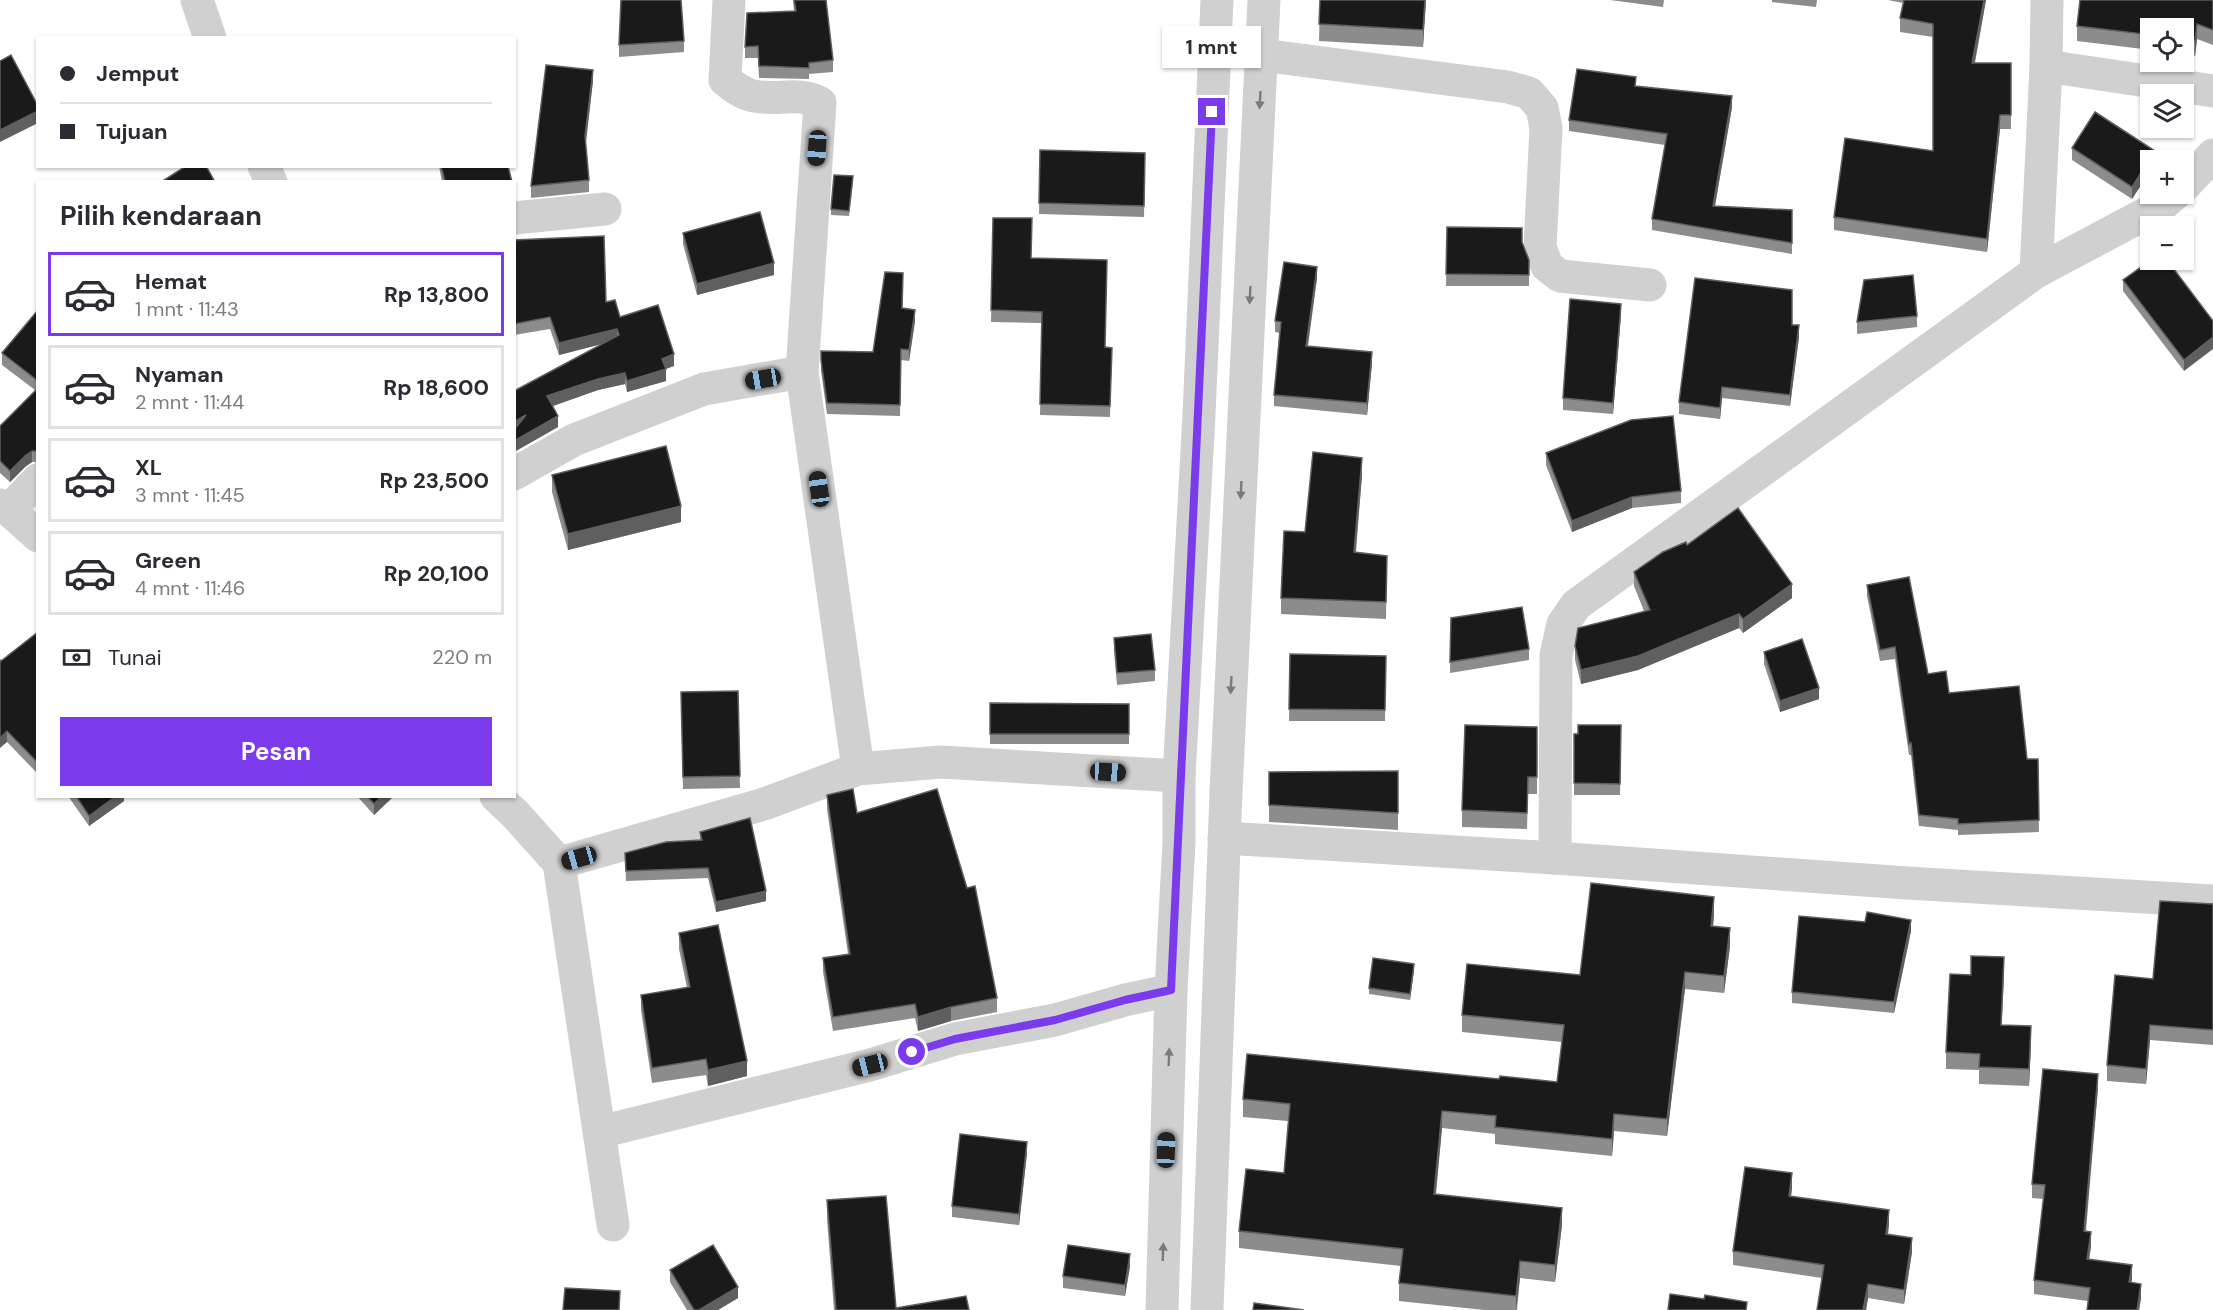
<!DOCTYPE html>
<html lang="id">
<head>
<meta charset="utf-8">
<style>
	:root { --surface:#fff; --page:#f2f2f3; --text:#2b2b33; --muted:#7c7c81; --line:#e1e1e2; --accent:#7c3aed }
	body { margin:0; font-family:"DM Sans",sans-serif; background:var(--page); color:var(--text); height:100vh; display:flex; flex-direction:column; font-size:22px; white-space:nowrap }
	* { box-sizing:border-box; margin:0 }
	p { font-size:20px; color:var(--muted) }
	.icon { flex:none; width:33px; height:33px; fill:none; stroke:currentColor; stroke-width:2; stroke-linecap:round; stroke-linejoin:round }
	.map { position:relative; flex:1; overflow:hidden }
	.panel { position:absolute; left:36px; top:180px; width:480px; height:618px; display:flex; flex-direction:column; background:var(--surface); border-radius:0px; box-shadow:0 2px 4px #0004 }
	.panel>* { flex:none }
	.top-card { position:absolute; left:36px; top:36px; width:480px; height:132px; border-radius:0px; box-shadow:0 2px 4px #0004; display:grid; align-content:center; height:132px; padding:0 24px; background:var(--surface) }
	.buttons { position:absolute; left:2140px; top:18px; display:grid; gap:12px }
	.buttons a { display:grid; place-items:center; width:54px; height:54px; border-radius:0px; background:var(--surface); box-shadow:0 2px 4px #0004; font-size:30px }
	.end { position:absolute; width:27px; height:27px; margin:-14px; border:8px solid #7c3aed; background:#fff; box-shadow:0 0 0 3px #fff }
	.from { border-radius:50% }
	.bubble { position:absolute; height:42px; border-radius:0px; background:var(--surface); box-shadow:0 2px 4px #0004; font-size:20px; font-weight:700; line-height:42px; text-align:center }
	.car { position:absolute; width:18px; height:36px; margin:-18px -9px; border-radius:8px; box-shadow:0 0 4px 2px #0007; background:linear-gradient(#222 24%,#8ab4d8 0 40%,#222 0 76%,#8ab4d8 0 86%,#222 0) }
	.top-card b { display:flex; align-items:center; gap:21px; height:57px; font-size:22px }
	.top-card b+b { border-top:2px solid var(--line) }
	.top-card i { width:15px; height:15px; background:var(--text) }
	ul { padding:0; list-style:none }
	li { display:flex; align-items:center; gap:18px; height:84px; margin:0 12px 9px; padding:0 12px; border:3px solid var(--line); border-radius:0px }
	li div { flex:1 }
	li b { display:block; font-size:22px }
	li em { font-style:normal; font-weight:700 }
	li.selected { border-color:var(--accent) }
	li>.icon { width:54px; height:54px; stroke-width:1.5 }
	h2 { padding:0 24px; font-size:27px; line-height:72px }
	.pay { display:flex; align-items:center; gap:15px; height:66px; padding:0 24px; font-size:22px }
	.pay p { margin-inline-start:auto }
	.button { display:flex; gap:12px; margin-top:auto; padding:12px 24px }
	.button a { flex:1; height:69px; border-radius:0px; background:var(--accent); color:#fff; font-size:24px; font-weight:700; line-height:69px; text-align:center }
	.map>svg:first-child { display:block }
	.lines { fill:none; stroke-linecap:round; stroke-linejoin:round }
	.minor { stroke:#d0d0d0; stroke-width:33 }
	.wall { fill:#8c8c8c }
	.shaded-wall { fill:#5f5f5f }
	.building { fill:#1a1a1a; stroke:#5f5f5f; stroke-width:1.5 }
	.oneway { fill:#7a7a7a }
	.route { stroke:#7c3aed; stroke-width:8 }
</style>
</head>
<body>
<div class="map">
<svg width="2213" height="1310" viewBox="0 0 2213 1310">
	<rect width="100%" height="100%" fill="#fff"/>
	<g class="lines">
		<g class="minor">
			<path d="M197 0 210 38"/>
			<path d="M729 0 725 80C734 87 743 94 754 96 777 101 800 91 820 103L802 372 858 769"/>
			<path d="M1262 55 1508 87 1529 93 1542 108 1546 128 1540 247 1547 266 1560 276 1650 285"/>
			<path d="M2046 66 2213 91"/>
			<path d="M264 166 271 182"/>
			<path d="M2184 186 2213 155"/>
			<path d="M514 218 605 209"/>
			<path d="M2036 272 2162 205 2175 194"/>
			<path d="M514 474 574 440 704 389 802 372"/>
			<path d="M0 505 9 510 38 536"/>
			<path d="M9 510 38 480"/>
			<path d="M496 796 516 815 559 863 613 1225"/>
			<path d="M1224 838 1555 858 1556 655 1563 624 1576 605 2036 272 2046 66 2047 0"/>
			<path d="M1555 858 1907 883 2213 901"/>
			<path d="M559 863 764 804 858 769 941 762 1179 776"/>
			<path d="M600 1132 870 1065 955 1039 1055 1020 1125 1000 1171 990"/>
			<path d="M1162 1310 1171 990 1179 842V776L1199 415 1217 0"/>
			<path d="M1207 1310 1226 792 1264 0"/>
		</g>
	</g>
	<g class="wall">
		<path d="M793 0H826L833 60V72L809 74V79L759 78 758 58H745V47L794 11Z"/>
		<path d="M1320 0H1426L1423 47 1319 41Z"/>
		<path d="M1610 0H1664L1663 7Z"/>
		<path d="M1772 0H1817L1816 7 1772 2Z"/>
		<path d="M1888 0H1986L1975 63H2011V129H2000L1987 252 1834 230V217L1933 151V37L1900 32V18L1903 3Z"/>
		<path d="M2213 0V45L2197 39 2195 56 2184 54V28H2151V50L2077 41V26Z"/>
		<path d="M684 41V52L619 57V45Z"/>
		<path d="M593 81 586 143 589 180V192L531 198V186Z"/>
		<path d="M1636 86 1732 107 1715 206 1792 210V254L1652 230V219L1665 145 1569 131V120Z"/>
		<path d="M2072 148 2155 160 2132 199 2072 160Z"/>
		<path d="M1040 150 1145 153 1144 217 1039 214Z"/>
		<path d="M439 166H508L512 182H442Z"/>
		<path d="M853 182 849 216 831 215V209Z"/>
		<path d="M993 218 1031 258 1106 347 1112 348 1110 417 1040 415 1042 323 991 322Z"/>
		<path d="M1447 227 1522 242 1529 260V286H1446Z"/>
		<path d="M683 233 774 275 697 295 683 244Z"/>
		<path d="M514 240 606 302 620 317 674 366 666 369V381L627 392 625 384 598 390 553 406 558 427 514 452V441L602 344 559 355 550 329 514 335Z"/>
		<path d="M1317 278 1308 346 1372 363 1367 415 1274 406V395L1279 333 1275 332V321Z"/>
		<path d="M2123 280 2213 321 2184 371 2123 291Z"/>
		<path d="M903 308 915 321 909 361 901 360 900 416 827 414 821 371V360L873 352Z"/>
		<path d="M38 310V462H32L25 467 10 482 0 473V426L35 390 2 365V353Z"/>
		<path d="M1621 315 1613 414 1563 410V398Z"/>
		<path d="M1917 316V327L1857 334V322Z"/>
		<path d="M1792 325 1799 337 1790 406 1722 398 1720 419 1679 414V402Z"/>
		<path d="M1546 453 1681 491V503L1632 508 1572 532 1546 465Z"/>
		<path d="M552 475 681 522 568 550 552 492Z"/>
		<path d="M1362 475 1356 552 1387 556 1386 619 1281 614V598L1305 532Z"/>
		<path d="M1687 545 1792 598 1743 633 1739 628 1638 670 1581 684 1575 660V646L1644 611 1634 586V572Z"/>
		<path d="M1867 585 1928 674 1949 693 2027 759H2038L2039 832 1958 835V830L1919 826 1911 755H1909L1895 659 1880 661 1867 596Z"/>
		<path d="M1451 618 1529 649V660L1450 673Z"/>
		<path d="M38 632V774L7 742 1 661Z"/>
		<path d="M1114 638 1155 670V681L1117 685 1114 650Z"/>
		<path d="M1764 652 1819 699 1780 712 1764 664Z"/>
		<path d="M1290 654 1386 656 1385 721H1289Z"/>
		<path d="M738 691 740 788 683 789 681 692Z"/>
		<path d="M990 703 1129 704V744H990Z"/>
		<path d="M1621 725 1620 795H1574V734Z"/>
		<path d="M1537 727V794H1528L1527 829 1462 827V810Z"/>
		<path d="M1398 771V830L1269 822V772Z"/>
		<path d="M827 795 857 813 997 998V1012L951 1021 918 1031 915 1018 833 1031 823 972V958L848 954 827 809Z"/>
		<path d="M68 796H124V801L89 826Z"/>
		<path d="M357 796H394L374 815Z"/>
		<path d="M700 832 766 901 716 912 708 878 626 881 625 853 700 840Z"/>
		<path d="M2213 904V1045L2150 1040 2146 1084 2107 1081V1065L2153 979Z"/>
		<path d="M1714 915 1713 927 1730 946 1724 993 1685 989 1667 1136 1614 1131 1612 1156 1495 1144V1134L1442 1128 1436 1194 1562 1225 1555 1282 1520 1278 1517 1310H1484L1399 1301V1283L1401 1266 1239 1248V1231L1284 1173 1288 1121 1243 1117V1099L1499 1079 1557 1082 1562 1042 1462 1032V1015L1580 975Z"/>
		<path d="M1911 931 1894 1013 1792 1003V992Z"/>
		<path d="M679 933 747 1076 708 1086 706 1075 652 1083 641 1010V995L687 988 679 949Z"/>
		<path d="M1414 970 1410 1000 1369 994V988Z"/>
		<path d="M2004 974 2001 1025 2031 1043 2029 1086 1979 1084V1070L1946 1069V1052L1971 975Z"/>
		<path d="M2098 1088 2086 1231 2091 1246 2089 1259 2132 1279 2131 1282 2141 1298 2139 1310H2087L2088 1301 2034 1294V1280L2044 1199 2032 1198V1184Z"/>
		<path d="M1027 1153 1019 1225 952 1217V1206Z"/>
		<path d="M1792 1188 1791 1196 1889 1224 1888 1235 1912 1252 1904 1304 1868 1298 1866 1310H1817L1822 1278 1733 1265V1251Z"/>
		<path d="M827 1200 896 1308 969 1310H834L827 1219Z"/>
		<path d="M1130 1266 1125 1296 1063 1288V1276Z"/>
		<path d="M670 1270 738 1298 718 1310H687L670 1282Z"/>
	</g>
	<g class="shaded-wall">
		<path d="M1425 0H1426L1423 47V30Z"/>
		<path d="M1984 0H1986L1972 76V63Z"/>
		<path d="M2197 24V39L2195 56V40Z"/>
		<path d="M593 70V81L585 147V136Z"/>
		<path d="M1732 96V107L1713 217V206Z"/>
		<path d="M38 111V123L0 142V130Z"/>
		<path d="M2000 115V129L1987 252V239Z"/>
		<path d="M2155 151V160H2151V170L2132 199V187Z"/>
		<path d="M774 263V275L697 295V284Z"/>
		<path d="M1317 267V278L1306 357V346Z"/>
		<path d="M1621 304V315L1613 414V403Z"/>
		<path d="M915 310V321L909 361V350Z"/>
		<path d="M1799 325V337L1790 406V395Z"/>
		<path d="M617 329V340L559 355V343Z"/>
		<path d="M2213 337V349L2184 371V360Z"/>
		<path d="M1372 352V363L1367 415V403Z"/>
		<path d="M674 354V366L662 370V359Z"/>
		<path d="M666 369V381L627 392V381Z"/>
		<path d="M625 373V384L598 390 547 408V396L598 379Z"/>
		<path d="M1722 387V398L1720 419V408Z"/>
		<path d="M526 415 514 433V422Z"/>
		<path d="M558 416V427L514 452V441Z"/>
		<path d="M32 451V462L25 467 10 482V471L25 456Z"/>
		<path d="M1362 458V475L1354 569V552Z"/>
		<path d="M1632 497V508L1572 532V521Z"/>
		<path d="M681 506V522L568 550V534Z"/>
		<path d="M1792 584V598L1743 633V619Z"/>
		<path d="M1739 614V628L1638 670 1581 684V670Z"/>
		<path d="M1819 688V699L1780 712V701Z"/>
		<path d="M7 731V742L0 748V738Z"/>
		<path d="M116 796H124V801L89 826V816Z"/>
		<path d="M382 796H394L374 815V804Z"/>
		<path d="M766 891V901L716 912V902Z"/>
		<path d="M1714 897V915L1711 944V926Z"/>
		<path d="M1911 920V931L1894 1013V1002Z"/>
		<path d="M1730 928V946L1724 993V976Z"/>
		<path d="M2004 957V974L2001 1042V1025Z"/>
		<path d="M1414 964V970L1410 1000V994Z"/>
		<path d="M1685 972V989L1667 1136V1119Z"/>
		<path d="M951 1007V1021L918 1031V1017Z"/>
		<path d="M2150 1025V1040L2146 1084V1069Z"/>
		<path d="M2031 1026V1043L2029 1086V1069Z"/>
		<path d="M747 1061V1076L708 1086V1070Z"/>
		<path d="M2098 1074V1088L2084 1245V1231Z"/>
		<path d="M1442 1111V1128L1434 1211V1194Z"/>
		<path d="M1614 1114V1131L1612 1156V1139Z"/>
		<path d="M1027 1142V1153L1019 1225V1214Z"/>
		<path d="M1792 1173V1188L1789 1210V1196Z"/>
		<path d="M1562 1208V1225L1555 1282V1265Z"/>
		<path d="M1889 1210V1224L1886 1249V1234Z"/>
		<path d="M2091 1232V1246L2087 1273V1259Z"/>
		<path d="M1912 1238V1252L1904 1304V1290Z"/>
		<path d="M1130 1254V1266L1125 1296V1285Z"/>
		<path d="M1520 1261V1278L1516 1310V1296Z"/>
		<path d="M2132 1265V1279L2129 1296V1282Z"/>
		<path d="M1868 1284V1298L1866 1310H1863Z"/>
		<path d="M2141 1284V1298L2139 1310H2137Z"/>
		<path d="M738 1287V1298L718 1310H699Z"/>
	</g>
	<g class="building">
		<path d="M621 0H681L684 41 619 45Z"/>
		<path d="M794 0H826L833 60 809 63V68L759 66 758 46 745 47 747 13 796 11Z"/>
		<path d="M1320 0H1425L1423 30 1319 24Z"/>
		<path d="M1904 0H1984L1972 63H2011V115H2000L1987 239 1834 217 1845 138 1933 151V24L1900 18Z"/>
		<path d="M2080 0H2213V30L2197 24 2195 40 2184 39V28H2151V35L2077 26Z"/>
		<path d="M11 55 38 106V111L0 130V61Z"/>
		<path d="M546 65 593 70 585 136 589 180 531 186Z"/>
		<path d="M1577 69 1636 77 1635 86 1732 96 1713 206 1792 210V243L1652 219 1667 134 1569 120Z"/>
		<path d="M2095 112 2155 151 2132 187 2072 148Z"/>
		<path d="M1040 150 1145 153 1144 206 1039 203Z"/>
		<path d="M186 166H206L215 182H161Z"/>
		<path d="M441 166H508L512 182H445Z"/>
		<path d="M834 175 853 176 849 211 831 209Z"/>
		<path d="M760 212 774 263 697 284 683 233Z"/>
		<path d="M993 218H1032L1031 258 1107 260 1105 347 1112 348 1110 406 1040 404 1042 312 991 310Z"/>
		<path d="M1447 227 1522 228V242L1529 260V275L1446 274Z"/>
		<path d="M604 236 606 302 615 300 620 317 658 305 674 354 662 359 666 369 627 381 625 373 598 379 547 396 558 416 514 441V430L526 415 514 422V391L619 335 617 329 559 343 550 317 514 324V240Z"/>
		<path d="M2151 260H2167L2213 321V337L2184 360 2123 280Z"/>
		<path d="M1284 262 1317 267 1306 346 1372 352 1367 403 1274 395 1281 322 1275 321Z"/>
		<path d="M885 272 903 273 902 308 915 310 909 350 901 349 900 405 827 403 821 360V351L873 352Z"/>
		<path d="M1913 275 1917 316 1857 322 1864 280Z"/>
		<path d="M1695 278 1792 290V325H1799L1790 395 1722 387 1720 408 1679 402Z"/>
		<path d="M1570 299 1621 304 1613 403 1563 398Z"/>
		<path d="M38 310V381L2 353Z"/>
		<path d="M38 388V451H32L25 456 10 471 0 461V426Z"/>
		<path d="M1673 416 1681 491 1632 497 1572 521 1546 453 1631 420Z"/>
		<path d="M666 446 681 506 568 534 552 475Z"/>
		<path d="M1313 452 1362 458 1354 552 1387 556 1386 602 1281 598 1284 531 1305 532Z"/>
		<path d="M1738 508 1792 584 1743 619 1739 614 1638 656 1581 670 1575 646 1578 628 1650 610 1634 572 1663 552 1686 542 1687 545Z"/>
		<path d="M1909 577 1928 674 1946 671 1949 693 2019 686 2027 759H2038L2039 820 1958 824V819L1919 815 1911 743 1909 744 1895 647 1880 650 1867 585Z"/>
		<path d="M1522 607 1529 649 1450 662 1451 618Z"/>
		<path d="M38 632V763L7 731 0 738V660L1 661Z"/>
		<path d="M1151 634 1155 670 1117 673 1114 638Z"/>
		<path d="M1802 639 1819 688 1780 701 1764 652Z"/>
		<path d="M1290 654 1386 656 1385 710 1289 709Z"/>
		<path d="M738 691 740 776 683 777 681 692Z"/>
		<path d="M990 703 1129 704V734H990Z"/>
		<path d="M1465 725 1537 727V777H1528L1527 813 1462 810Z"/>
		<path d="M1578 725H1621L1620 784 1574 783V734H1578Z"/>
		<path d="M1398 771V813L1269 805V772Z"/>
		<path d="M853 789 857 813 937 789 967 888 975 886 997 998 951 1007 918 1017 915 1004 833 1017 823 958 850 954 827 795Z"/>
		<path d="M76 796H116L89 816Z"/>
		<path d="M367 796H382L374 804Z"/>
		<path d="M750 818 766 891 716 902 708 868 626 871 625 853 666 842 702 840 700 832Z"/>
		<path d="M1591 883 1714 897 1711 926 1730 928 1724 976 1685 972 1667 1119 1614 1114 1612 1139 1495 1127 1496 1116 1442 1111 1434 1194 1562 1208 1555 1265 1520 1261 1516 1296 1399 1283 1403 1249 1239 1231 1246 1169 1284 1173 1290 1104 1243 1099 1247 1054 1499 1079 1500 1076 1557 1082 1564 1025 1462 1015 1467 964 1580 975Z"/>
		<path d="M2160 901 2213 904V1030L2150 1025 2146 1069 2107 1065 2115 975 2153 979Z"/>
		<path d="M1867 912 1911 920 1894 1002 1792 992 1799 916 1865 922Z"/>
		<path d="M718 925 747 1061 708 1070 706 1059 652 1068 641 995 690 987 679 933Z"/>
		<path d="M1971 956 2004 957 2001 1025 2031 1026 2029 1069 1979 1067 1980 1054 1946 1052 1950 974 1971 975Z"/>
		<path d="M1373 958 1414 964 1410 994 1369 988Z"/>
		<path d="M2043 1069 2098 1074 2084 1231 2091 1232 2087 1259 2132 1265 2129 1282 2141 1284 2137 1310H2087L2090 1288 2034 1280 2045 1185 2032 1184Z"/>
		<path d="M960 1134 1027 1142 1019 1214 952 1206Z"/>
		<path d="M1745 1167 1792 1173 1789 1196 1889 1210 1886 1234 1912 1238 1904 1290 1868 1284 1863 1310H1817L1824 1265 1733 1251Z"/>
		<path d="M886 1196 896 1308 966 1296 969 1310H836L827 1200Z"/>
		<path d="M713 1245 738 1287 699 1310H694L670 1270Z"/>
		<path d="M1068 1245 1130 1254 1125 1285 1063 1276Z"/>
		<path d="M565 1288 620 1291 619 1310H563Z"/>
		<path d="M1670 1294 1704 1299 1705 1295 1747 1302 1746 1310H1668Z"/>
		<path d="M1254 1303 1304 1310H1253Z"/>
	</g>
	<defs><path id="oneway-solid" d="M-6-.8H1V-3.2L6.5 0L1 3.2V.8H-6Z" transform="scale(1.5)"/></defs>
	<g class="oneway">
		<use href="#oneway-solid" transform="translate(1260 100) rotate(93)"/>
		<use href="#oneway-solid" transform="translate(1250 295) rotate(93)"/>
		<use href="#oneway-solid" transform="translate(1241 490) rotate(93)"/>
		<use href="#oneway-solid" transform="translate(1231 685) rotate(93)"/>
		<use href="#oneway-solid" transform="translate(1169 1057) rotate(-88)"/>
		<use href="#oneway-solid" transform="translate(1163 1252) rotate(-88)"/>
	</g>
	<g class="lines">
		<path class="route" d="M912 1052 955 1039 1055 1020 1125 1000 1171 990 1212 112"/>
	</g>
</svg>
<div class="buttons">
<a><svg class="icon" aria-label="locate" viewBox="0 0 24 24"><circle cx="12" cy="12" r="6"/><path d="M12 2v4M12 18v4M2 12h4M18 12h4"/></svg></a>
<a><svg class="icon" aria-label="layers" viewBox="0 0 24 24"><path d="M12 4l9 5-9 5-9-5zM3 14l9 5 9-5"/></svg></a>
<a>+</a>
<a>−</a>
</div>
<i class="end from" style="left:912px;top:1052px"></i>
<i class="end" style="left:1212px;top:112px"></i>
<div class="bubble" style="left:1162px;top:26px;width:99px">1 mnt</div>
<i class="car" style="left:817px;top:148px;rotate:184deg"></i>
<i class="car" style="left:763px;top:379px;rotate:260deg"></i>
<i class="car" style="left:819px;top:489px;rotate:352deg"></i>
<i class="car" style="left:1108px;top:772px;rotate:93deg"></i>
<i class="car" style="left:579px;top:858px;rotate:254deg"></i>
<i class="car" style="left:870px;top:1065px;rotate:256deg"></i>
<i class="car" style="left:1166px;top:1150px;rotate:2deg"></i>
<div class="top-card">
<b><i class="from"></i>Jemput</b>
<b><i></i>Tujuan</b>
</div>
<section class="panel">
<h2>Pilih kendaraan</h2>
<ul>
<li class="selected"><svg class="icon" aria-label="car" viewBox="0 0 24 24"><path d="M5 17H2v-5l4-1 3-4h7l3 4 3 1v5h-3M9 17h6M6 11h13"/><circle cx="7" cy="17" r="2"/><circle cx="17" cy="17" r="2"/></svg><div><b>Hemat</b><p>1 mnt · 11:43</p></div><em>Rp 13,800</em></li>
<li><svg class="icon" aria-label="car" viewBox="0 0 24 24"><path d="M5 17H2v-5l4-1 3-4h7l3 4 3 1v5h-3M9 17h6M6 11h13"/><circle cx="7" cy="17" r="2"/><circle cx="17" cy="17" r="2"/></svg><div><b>Nyaman</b><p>2 mnt · 11:44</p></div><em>Rp 18,600</em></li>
<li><svg class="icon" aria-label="car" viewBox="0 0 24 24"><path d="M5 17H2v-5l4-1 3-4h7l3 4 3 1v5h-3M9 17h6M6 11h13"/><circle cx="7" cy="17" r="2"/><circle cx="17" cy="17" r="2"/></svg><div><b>XL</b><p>3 mnt · 11:45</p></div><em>Rp 23,500</em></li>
<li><svg class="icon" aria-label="car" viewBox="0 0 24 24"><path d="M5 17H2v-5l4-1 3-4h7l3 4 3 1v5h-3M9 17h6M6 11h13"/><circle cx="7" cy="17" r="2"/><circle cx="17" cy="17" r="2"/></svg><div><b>Green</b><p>4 mnt · 11:46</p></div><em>Rp 20,100</em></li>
</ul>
<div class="pay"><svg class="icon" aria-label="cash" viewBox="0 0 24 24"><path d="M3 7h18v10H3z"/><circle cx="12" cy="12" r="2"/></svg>Tunai<p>220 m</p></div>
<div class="button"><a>Pesan</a></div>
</section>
</div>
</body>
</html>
